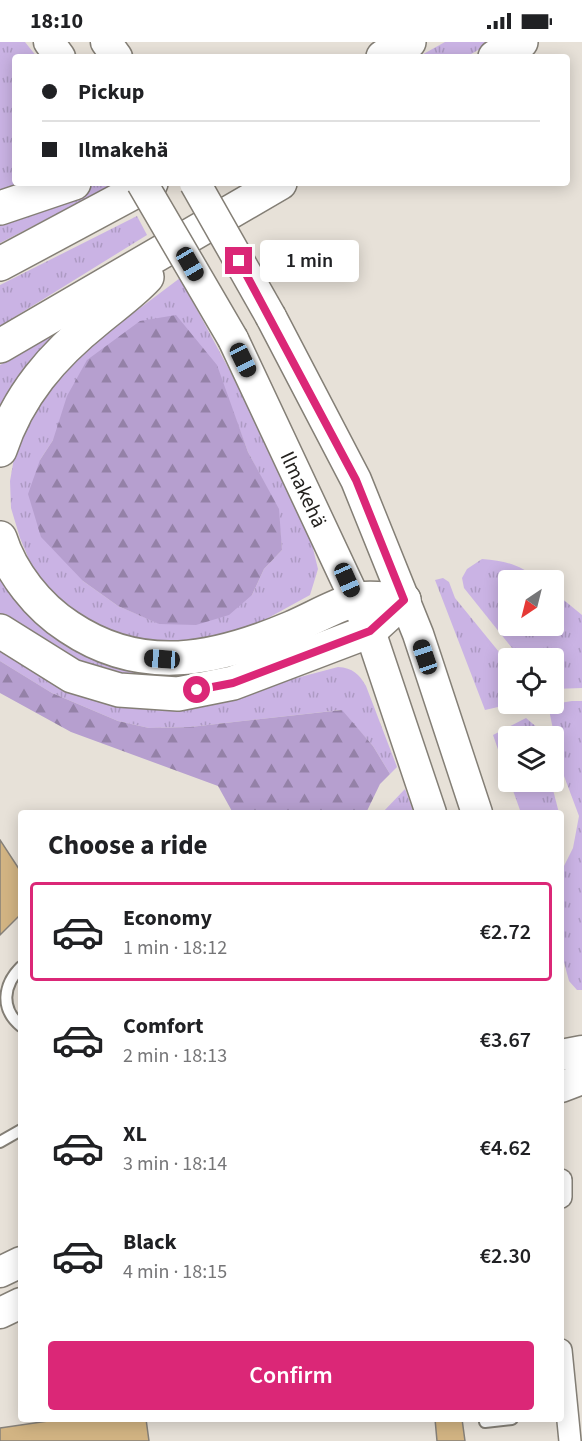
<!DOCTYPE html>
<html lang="en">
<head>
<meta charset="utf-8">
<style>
	:root { --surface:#fff; --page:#f2f2f2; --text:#202124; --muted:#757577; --line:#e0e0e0; --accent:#db2777 }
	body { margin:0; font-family:"Source Sans 3",sans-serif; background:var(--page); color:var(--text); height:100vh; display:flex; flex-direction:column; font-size:22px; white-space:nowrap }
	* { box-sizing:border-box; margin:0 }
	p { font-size:20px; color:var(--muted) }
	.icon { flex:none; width:33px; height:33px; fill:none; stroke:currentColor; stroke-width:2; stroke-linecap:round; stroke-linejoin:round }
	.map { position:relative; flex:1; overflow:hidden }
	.sheet { position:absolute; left:18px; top:768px; width:546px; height:612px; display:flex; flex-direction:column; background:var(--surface); border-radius:6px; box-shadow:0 3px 15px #0003 }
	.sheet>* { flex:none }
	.top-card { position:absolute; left:12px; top:12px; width:558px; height:132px; border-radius:6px; box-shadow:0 3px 15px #0003; display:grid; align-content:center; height:132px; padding:0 30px; background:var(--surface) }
	.needle { width:39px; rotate:215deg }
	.fabs { position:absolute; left:498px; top:528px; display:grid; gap:12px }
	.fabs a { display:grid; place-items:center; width:66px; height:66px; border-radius:6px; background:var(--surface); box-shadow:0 3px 15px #0003; font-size:30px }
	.end { position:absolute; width:27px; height:27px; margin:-14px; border:8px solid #db2777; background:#fff; box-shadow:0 0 0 3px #fff }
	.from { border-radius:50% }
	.bubble { position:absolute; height:42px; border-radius:6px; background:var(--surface); box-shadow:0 3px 15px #0003; font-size:20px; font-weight:600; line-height:42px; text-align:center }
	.car { position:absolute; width:18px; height:36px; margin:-18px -9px; border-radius:8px; box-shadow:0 0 4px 2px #0007; background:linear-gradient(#222 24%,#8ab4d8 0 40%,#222 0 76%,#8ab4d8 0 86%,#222 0) }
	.top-card b { display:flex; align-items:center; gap:21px; height:57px; font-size:22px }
	.top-card b+b { border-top:2px solid var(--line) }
	.top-card i { width:15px; height:15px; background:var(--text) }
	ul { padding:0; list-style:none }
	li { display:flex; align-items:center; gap:18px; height:99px; margin:0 12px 9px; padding:0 18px; border:3px solid transparent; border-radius:6px }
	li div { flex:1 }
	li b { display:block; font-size:22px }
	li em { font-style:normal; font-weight:600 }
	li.selected { border-color:var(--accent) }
	li>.icon { width:54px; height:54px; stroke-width:1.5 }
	h2 { padding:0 30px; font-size:27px; line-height:72px }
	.cta { display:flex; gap:12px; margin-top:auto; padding:12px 30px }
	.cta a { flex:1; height:69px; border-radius:6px; background:var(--accent); color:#fff; font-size:24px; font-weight:600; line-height:69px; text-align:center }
	.status { display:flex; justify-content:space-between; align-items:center; height:42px; padding:0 30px; background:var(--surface); direction:ltr }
	.status svg { height:16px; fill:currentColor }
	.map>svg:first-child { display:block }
	.grass { fill:url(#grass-tufts); fill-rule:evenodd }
	.forest { fill:url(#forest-firs) }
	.building { fill:#d2b483; stroke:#868078; stroke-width:1.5 }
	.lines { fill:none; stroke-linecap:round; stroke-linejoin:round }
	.lane-casing { stroke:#847f76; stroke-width:14 }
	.street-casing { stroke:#847f76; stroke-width:24 }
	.secondary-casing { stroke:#847f76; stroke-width:33 }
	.highway-casing { stroke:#847f76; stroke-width:36 }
	.lane { stroke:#fff; stroke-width:10 }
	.street { stroke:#fff; stroke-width:21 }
	.secondary { stroke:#fff; stroke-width:30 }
	.highway { stroke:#fff; stroke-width:33 }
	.secondary-bridge-casing { stroke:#847f76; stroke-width:33; stroke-linecap:butt }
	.secondary-bridge { stroke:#fff; stroke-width:30 }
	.route { stroke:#db2777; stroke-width:8 }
	.labels { text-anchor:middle; stroke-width:4.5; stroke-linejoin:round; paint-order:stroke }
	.street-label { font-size:21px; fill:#24221f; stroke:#f5eee5 }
</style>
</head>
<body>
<div class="status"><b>18:10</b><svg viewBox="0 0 49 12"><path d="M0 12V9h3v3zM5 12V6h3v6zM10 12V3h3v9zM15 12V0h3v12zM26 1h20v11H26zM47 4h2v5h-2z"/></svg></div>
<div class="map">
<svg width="582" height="1399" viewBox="0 0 582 1399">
	<defs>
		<pattern id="grass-tufts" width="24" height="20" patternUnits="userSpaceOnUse" patternTransform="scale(1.5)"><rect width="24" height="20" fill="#cab3e4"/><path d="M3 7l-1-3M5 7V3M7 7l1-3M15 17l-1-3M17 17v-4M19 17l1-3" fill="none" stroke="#ad9ac3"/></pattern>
		<pattern id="forest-firs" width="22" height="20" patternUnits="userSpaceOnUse" patternTransform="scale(1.5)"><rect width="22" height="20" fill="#b69fcf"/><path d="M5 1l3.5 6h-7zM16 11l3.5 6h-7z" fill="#9481a7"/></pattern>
	</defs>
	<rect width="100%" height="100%" fill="#e7e1d8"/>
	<g class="grass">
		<path d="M0 0H25L37 15H15V141H36L0 150Z"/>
		<path d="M445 0H492L466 15H418Z"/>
		<path d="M100 141H117L0 201V177Z"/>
		<path d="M137 174 147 193 0 284V243Z"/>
		<path d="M180 236 245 357 309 490 318 527 310 553 241 591 179 607 123 599 76 575 38 539 20 496 11 466 10 439 18 393 54 340 91 303ZM232 367 248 410 278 467 282 508 264 527 252 553 160 582 118 564 83 539 40 418 53 398Z"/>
		<path d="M79 278 0 381V323Z"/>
		<path d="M482 517C507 519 520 523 539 538H508V584H554V550L582 573V646L554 647V616H520L464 546 462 536 467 527Z"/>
		<path d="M0 531C11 548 21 566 35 580 60 604 130 616 165 627L164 637H128L74 620 0 573Z"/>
		<path d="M443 536 449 540 455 556 508 621V662H511L485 668 435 538Z"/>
		<path d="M0 604 184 666 338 625C353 626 359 632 366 644L397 725 390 732 373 704 341 668 190 685 149 686 118 679 52 651 0 619Z"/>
		<path d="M572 659H582V948H577L569 939 561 909V830L573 806 579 774 561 726 548 663Z"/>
		<path d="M526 676 539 687 541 694H508V736L493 693Z"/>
		<path d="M510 740H551L559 771H521Z"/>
		<path d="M405 747 414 771H382Z"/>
	</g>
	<g class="forest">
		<path d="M176 273 217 323 248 410 279 467 282 508 264 527 252 553 229 573 196 583 159 582 118 564 83 539 41 495 28 452 40 418 53 398 67 354 87 318 140 279Z"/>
		<path d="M0 619 52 651 118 679 149 686 190 685 342 668 373 704 390 732 380 742 366 771H233L218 744 71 690 0 651Z"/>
	</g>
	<g class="building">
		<path d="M0 798 21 830V872L0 893Z"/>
		<path d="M62 1377H146L149 1399H0V1386Z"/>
		<path d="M435 1377H462L465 1399H437Z"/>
	</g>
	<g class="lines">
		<g class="lane-casing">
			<g id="lane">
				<path d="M21 925C3 943 0 967 21 984"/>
				<path d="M0 1100 21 1088"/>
				<path d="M485 1380 512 1377"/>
			</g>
		</g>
		<g class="street-casing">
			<g id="street">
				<path d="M561 1138V1155"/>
				<path d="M561 1308 570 1399"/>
			</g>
		</g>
		<g class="secondary-casing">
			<g id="secondary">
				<path d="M49 0 60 15"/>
				<path d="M106 0 117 15"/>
				<path d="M271 275 356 438 418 592 477 771"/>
				<path id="s1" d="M233 297 370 589 431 771"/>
				<path d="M561 1013 582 1009"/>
				<path d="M561 1045 582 1037"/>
				<path d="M0 1230 21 1220"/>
				<path d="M0 1271 21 1261"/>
			</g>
		</g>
		<g class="highway-casing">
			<g id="highway">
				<path d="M383 15 409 0"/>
				<path d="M495 15 521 0"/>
				<path d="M0 166 74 141"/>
				<path d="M0 222 151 141"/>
				<path d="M0 304 280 141"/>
				<path d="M0 408C18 353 53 313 98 277 115 263 132 251 147 235"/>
				<path d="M0 496C11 531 38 565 69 585 142 634 215 618 291 586 312 577 332 565 354 558 368 554 389 558 404 558"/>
				<path d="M0 589 72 634 119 648 178 652 233 641 370 589 404 558"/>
			</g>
		</g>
		<use href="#lane" class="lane"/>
		<use href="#street" class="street"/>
		<use href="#secondary" class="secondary"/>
		<use href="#highway" class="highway"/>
		<g class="secondary-bridge-casing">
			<g id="secondary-bridge">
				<path d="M142 141 233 297"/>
				<path d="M195 141 271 275"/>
			</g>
		</g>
		<use href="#secondary-bridge" class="secondary-bridge"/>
	</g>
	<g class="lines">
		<path class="route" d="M197 648 233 641 370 589 404 558 356 438 239 219"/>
	</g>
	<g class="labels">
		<g class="street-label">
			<text dy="7" stroke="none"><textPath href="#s1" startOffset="166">Ilmakehä</textPath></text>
		</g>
	</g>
</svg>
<div class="fabs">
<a><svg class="needle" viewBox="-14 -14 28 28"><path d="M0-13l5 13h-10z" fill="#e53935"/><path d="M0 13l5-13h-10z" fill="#757577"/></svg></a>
<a><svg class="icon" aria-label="locate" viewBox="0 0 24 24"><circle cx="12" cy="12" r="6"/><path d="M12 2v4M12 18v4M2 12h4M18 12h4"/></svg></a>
<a><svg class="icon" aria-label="layers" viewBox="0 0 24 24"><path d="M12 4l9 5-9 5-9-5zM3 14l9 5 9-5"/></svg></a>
</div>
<i class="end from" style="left:197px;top:648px"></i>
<i class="end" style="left:239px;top:219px"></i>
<div class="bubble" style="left:260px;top:198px;width:99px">1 min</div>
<i class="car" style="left:190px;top:222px;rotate:150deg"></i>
<i class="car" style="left:243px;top:318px;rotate:154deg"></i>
<i class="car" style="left:347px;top:538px;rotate:156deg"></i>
<i class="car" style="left:425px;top:615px;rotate:341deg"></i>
<i class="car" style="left:162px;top:617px;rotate:274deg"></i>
<div class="top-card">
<b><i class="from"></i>Pickup</b>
<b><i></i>Ilmakehä</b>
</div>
<section class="sheet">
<h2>Choose a ride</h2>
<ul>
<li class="selected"><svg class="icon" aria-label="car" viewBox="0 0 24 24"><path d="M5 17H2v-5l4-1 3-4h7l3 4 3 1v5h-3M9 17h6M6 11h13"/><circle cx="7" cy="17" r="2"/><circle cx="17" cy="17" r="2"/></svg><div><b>Economy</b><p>1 min · 18:12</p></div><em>€2.72</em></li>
<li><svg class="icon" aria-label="car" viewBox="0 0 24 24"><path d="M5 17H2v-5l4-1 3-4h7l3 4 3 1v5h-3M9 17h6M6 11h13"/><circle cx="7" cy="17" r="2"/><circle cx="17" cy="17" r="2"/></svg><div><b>Comfort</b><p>2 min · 18:13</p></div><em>€3.67</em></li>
<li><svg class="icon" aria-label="car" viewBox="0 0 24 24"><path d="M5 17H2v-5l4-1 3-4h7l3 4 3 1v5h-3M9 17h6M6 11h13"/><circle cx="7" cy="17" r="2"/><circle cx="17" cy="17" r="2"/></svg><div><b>XL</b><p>3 min · 18:14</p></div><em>€4.62</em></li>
<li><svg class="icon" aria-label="car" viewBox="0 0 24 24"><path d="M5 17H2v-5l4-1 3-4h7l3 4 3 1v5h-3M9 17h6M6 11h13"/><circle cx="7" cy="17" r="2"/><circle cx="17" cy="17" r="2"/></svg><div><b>Black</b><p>4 min · 18:15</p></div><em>€2.30</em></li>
</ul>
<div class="cta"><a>Confirm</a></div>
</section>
</div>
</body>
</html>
